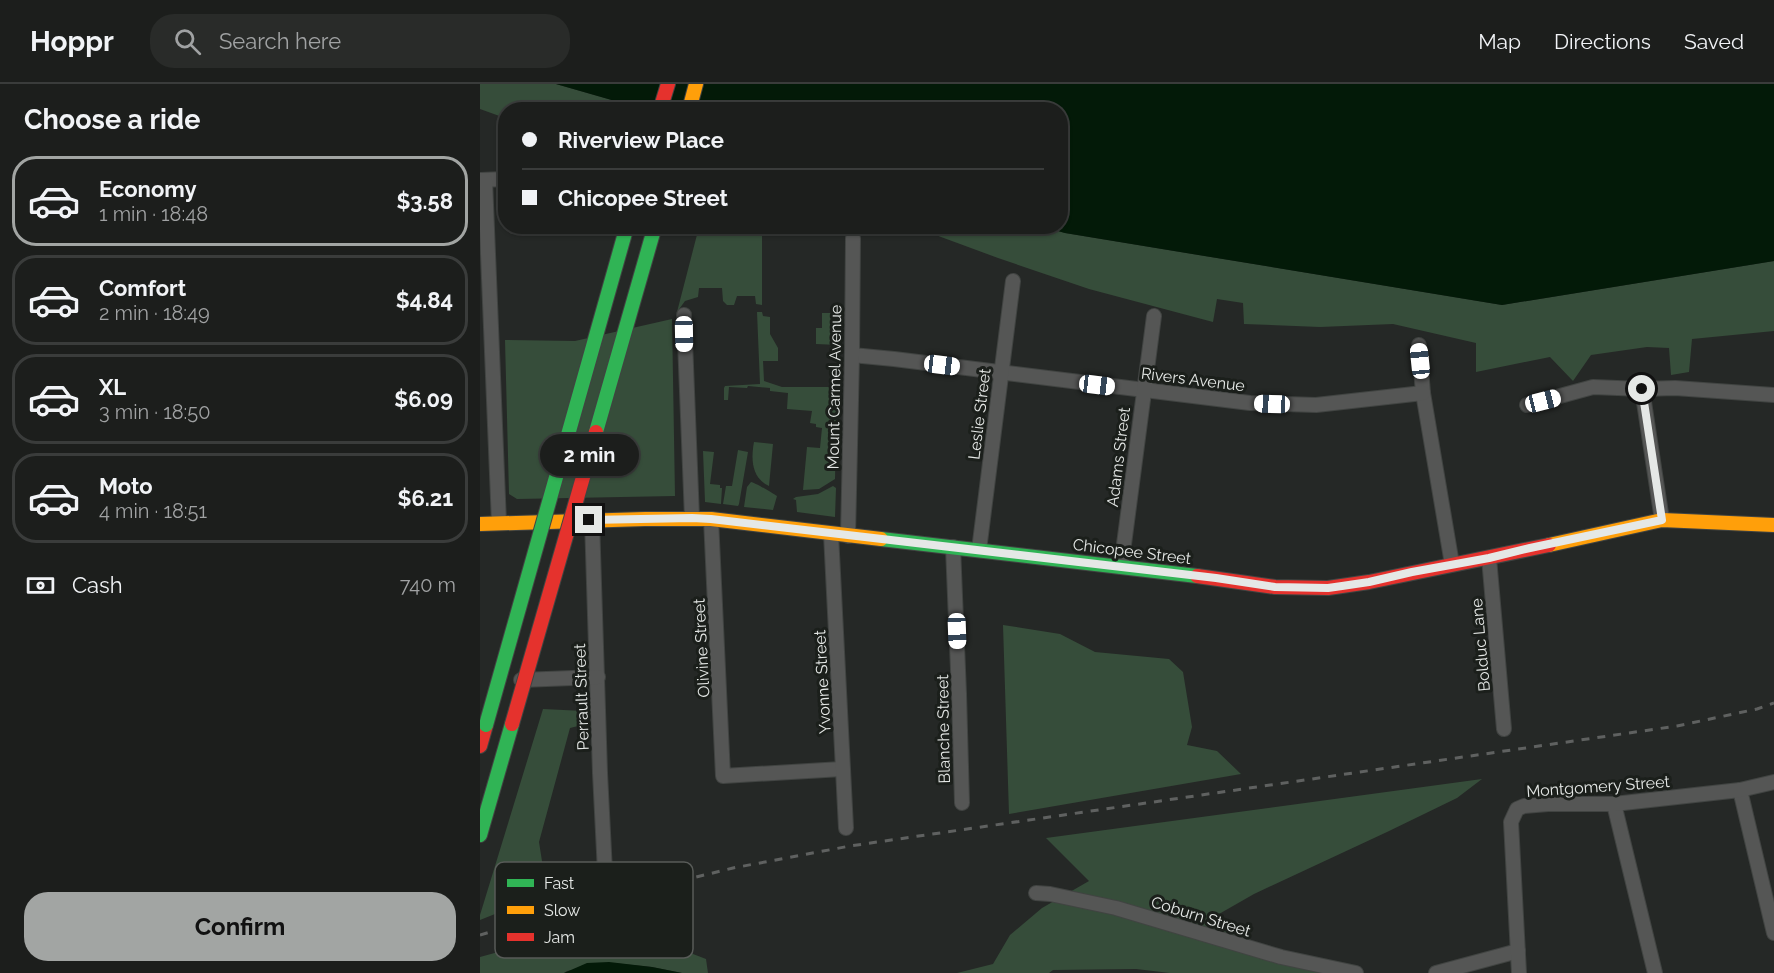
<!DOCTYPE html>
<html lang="en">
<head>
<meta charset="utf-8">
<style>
	:root { --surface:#1c1e1c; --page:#292b29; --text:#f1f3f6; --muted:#a0a2a3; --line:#3a3c3b; --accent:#a2a5a3 }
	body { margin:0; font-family:Raleway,sans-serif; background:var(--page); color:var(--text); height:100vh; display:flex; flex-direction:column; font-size:22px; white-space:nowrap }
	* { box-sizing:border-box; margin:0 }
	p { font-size:20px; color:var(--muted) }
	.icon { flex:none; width:33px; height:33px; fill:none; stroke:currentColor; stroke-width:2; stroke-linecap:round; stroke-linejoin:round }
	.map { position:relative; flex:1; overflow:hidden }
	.side { display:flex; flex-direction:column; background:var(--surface); width:480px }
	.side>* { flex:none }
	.guide { position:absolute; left:18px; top:18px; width:570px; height:132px; border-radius:24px; box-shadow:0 2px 4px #0004,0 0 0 2px var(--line); display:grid; align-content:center; height:132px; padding:0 24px; background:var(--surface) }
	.end { position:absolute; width:27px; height:27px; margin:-14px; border:8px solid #e5e8e6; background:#111; box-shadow:0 0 0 3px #111 }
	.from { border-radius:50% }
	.bubble { position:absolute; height:42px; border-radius:21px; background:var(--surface); box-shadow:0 2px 4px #0004,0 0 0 2px var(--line); font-size:20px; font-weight:700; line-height:42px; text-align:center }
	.car { position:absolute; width:18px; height:36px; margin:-18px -9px; border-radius:8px; box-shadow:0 0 4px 2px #0007; background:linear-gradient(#fff 24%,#345 0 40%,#fff 0 76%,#345 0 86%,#fff 0) }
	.guide b { display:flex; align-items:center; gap:21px; height:57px; font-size:22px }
	.guide b+b { border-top:2px solid var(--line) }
	.guide i { width:15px; height:15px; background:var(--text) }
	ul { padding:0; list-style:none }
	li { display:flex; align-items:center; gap:18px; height:90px; margin:0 12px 9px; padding:0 12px; border:3px solid var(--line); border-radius:24px }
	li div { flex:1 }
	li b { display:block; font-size:22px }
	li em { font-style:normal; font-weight:700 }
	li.current { border-color:var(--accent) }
	li>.icon { width:54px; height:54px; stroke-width:1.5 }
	h2 { padding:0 24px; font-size:27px; line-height:72px }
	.pay { display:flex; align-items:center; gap:15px; height:66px; padding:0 24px; font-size:22px }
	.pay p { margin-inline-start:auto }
	.cta { display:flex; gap:12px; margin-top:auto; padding:12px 24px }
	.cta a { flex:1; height:69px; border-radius:24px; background:var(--accent); color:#111; font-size:24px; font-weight:700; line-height:69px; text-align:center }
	header { display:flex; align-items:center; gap:36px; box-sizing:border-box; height:84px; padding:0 30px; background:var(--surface); border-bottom:2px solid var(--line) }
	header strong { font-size:28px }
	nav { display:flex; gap:33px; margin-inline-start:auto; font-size:21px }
	.search { width:420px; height:54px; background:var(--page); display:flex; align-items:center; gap:15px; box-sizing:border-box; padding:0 21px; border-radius:24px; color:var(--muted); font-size:22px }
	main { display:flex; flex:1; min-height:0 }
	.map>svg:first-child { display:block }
	.green { fill:#364d3a }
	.water { fill:#031a08 }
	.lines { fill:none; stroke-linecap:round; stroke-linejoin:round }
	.street-casing { stroke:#414442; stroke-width:16 }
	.fast-casing { stroke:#414442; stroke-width:16 }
	.slow-casing { stroke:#414442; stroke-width:16 }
	.jam-casing { stroke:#414442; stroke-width:16 }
	.street { stroke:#555655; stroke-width:14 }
	.fast { stroke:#30b455; stroke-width:14 }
	.slow { stroke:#ff9f0a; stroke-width:14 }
	.jam { stroke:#e5322d; stroke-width:14 }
	.rail { stroke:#5f6160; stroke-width:3; stroke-dasharray:8 8; stroke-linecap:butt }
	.fast-bridge-casing { stroke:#414442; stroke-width:16; stroke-linecap:butt }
	.jam-bridge-casing { stroke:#414442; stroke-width:16; stroke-linecap:butt }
	.fast-bridge { stroke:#30b455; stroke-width:14 }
	.jam-bridge { stroke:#e5322d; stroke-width:14 }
	.route { stroke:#e5e8e6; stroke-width:8 }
	.labels { text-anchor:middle; stroke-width:6; stroke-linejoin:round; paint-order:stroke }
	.street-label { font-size:16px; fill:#e5e8e6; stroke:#1b1f1b }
	.key { fill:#1b1f1b; stroke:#585b58; stroke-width:1.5 }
	.key-label { font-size:16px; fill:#e5e8e6 }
</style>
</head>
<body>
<header>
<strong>Hoppr</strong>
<div class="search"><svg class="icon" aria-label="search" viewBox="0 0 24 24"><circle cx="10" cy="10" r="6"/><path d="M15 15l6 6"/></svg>Search here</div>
<nav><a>Map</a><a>Directions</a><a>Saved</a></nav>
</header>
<main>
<section class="side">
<h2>Choose a ride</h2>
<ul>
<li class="current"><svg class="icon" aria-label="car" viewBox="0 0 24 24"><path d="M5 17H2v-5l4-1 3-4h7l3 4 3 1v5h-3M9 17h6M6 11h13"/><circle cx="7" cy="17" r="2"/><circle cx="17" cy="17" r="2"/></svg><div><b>Economy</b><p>1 min · 18:48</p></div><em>$3.58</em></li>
<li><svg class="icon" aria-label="car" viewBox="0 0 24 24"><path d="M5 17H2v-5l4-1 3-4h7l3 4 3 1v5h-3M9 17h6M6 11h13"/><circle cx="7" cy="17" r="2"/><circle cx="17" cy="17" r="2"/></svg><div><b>Comfort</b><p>2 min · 18:49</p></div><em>$4.84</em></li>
<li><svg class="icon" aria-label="car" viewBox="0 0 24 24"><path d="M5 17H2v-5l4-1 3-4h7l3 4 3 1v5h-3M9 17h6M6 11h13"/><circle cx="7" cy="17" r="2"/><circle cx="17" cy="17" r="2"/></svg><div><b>XL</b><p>3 min · 18:50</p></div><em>$6.09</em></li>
<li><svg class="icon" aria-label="car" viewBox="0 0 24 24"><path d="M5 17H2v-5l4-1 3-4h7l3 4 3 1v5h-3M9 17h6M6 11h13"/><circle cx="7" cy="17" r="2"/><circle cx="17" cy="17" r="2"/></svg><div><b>Moto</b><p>4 min · 18:51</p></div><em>$6.21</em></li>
</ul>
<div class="pay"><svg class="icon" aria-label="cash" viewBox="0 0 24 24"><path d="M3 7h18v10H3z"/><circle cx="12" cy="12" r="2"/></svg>Cash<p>740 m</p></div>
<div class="cta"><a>Confirm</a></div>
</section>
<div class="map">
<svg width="1294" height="889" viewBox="0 0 1294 889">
	<rect width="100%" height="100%" fill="#252826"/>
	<g class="green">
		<path d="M0 0H76L163 25 26 26 25 34 0 25Z"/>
		<path d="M219 143H282V221L276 220 275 212H257L254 221H247L243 217 242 204H219L218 213 205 217 197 228Z"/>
		<path d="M434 143H564L585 149 1022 221 1294 177V247L1212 255 1209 288 1191 291 1189 264 1167 263 1111 271 1093 297 1070 273 996 288V259L913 240 840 243 764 240 763 219 737 215 733 238 609 205 518 174Z"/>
		<path d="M277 228H282L283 232 290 233V250L298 264V277H283L284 297 302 303H357L355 395 339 405 323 406 327 363 340 364 342 344 336 343V340L330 339 332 327 307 325 308 309 290 307V304L268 302 267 304 249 303 248 316H244V304L245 302 280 300Z"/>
		<path d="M342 229H358V261L336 260V244H342Z"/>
		<path d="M192 235 195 412 37 415 29 410 25 256 95 257Z"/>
		<path d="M274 358 293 360 289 402C271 394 271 374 274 358Z"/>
		<path d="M258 366 268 368 259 420 258 422 243 420 246 402H252Z"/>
		<path d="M223 367 234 368 230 400 240 401V404H242L241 420 225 418Z"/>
		<path d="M271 398C276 399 292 409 297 412L293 426 264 423 267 403Z"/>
		<path d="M353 402 356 404 355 433 317 428 316 416 313 415 316 413 338 410Z"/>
		<path d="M523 541 580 550 615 568 689 575 703 588 712 643 707 661 737 667 761 690 529 730Z"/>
		<path d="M63 625 104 627 106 640 90 644 59 758 67 809 0 836V831Z"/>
		<path d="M1002 695 977 714 907 748 774 810 739 830 741 845 849 889H690L656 885 573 886 569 889H477L513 880 530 851 562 824 609 797 566 754Z"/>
		<path d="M162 829 178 870 200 865 226 875 228 889H202L172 883 133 879 87 887 84 889H0V873Z"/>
	</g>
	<g class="water">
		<path d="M76 0H1294V177L1022 221 585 149 564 143 580 142V26L163 25Z"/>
		<path d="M129 878 172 883 202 889H84L107 879Z"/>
	</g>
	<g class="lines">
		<g class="street-casing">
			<g id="street">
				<path d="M0 96 26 95"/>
				<path d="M5 96 19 439"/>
				<path d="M204 231 212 434"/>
				<path d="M939 261 943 309 972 480"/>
				<path d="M372 271 414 275 770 319 836 321 943 309"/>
				<path d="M1162 305 1195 304 1294 311"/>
				<path d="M1047 321 1113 303 1162 305 1182 436"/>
				<path d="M231 435 243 692 362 685"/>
				<path d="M112 436 120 689 125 788"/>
				<path d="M351 450 366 744"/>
				<path d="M368 452 372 271 373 154"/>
				<path d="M473 463 479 610 482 719"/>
				<path d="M499 466 533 197"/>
				<path d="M1009 474 1024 645"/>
				<path d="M641 483 674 232"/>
				<path d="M41 596 118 593"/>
				<path d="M1260 706 1294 849"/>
				<path d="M1134 720 1175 889"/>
				<path d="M556 809 570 810 636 824 801 873 876 889"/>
				<path d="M956 889 1038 867"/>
				<path d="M1039 889 1031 738 1037 725 1044 722 1068 720H1134L1260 706 1294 698"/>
			</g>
		</g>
		<g class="fast-casing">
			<g id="fast">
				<path d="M401 455 717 492"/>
				<path d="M0 751 32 640"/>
			</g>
		</g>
		<g class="slow-casing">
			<g id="slow">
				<path d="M209 26 216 0"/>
				<path d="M0 440 165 435H231L401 455"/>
				<path d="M1069 461 1182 436 1294 441"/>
			</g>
		</g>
		<g class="jam-casing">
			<g id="jam">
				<path d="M180 26 188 0"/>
				<path d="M717 492 795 503 848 504 889 498 1069 461"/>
				<path d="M0 662 6 641"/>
			</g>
		</g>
		<use href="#street" class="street"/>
		<use href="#fast" class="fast"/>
		<use href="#slow" class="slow"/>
		<use href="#jam" class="jam"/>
		<path class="rail" d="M0 851 110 819 253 784 370 762 1197 642 1277 625 1294 619"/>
		<g class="fast-bridge-casing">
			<g id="fast-bridge">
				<path d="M116 348 175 142"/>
				<path d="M6 641 147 142"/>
			</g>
		</g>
		<g class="jam-bridge-casing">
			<path id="jam-bridge" d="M32 640 116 348"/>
		</g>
		<use href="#fast-bridge" class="fast-bridge"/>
		<use href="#jam-bridge" class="jam-bridge"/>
	</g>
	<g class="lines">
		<path class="route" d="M109 436 212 434 231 435 736 494 795 503 848 504 862 502 889 498 932 488 1009 474 1050 464 1182 436 1162 305"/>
	</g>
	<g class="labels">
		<g class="street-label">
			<text transform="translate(713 295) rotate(7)" y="6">Rivers Avenue</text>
			<text transform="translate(354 303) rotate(-89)" y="6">Mount Carmel Avenue</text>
			<text transform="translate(499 330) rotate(-83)" y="6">Leslie Street</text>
			<text transform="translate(638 373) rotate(-83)" y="6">Adams Street</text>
			<text transform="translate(652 467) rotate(7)" y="6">Chicopee Street</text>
			<text transform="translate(1000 561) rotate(-95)" y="6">Bolduc Lane</text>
			<text transform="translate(221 564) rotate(-93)" y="6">Olivine Street</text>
			<text transform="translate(342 598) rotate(-93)" y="6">Yvonne Street</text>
			<text transform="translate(101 613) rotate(-92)" y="6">Perrault Street</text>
			<text transform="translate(463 645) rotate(-91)" y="6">Blanche Street</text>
			<text transform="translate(1118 702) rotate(-4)" y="6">Montgomery Street</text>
			<text transform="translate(721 832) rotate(17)" y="6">Coburn Street</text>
		</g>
	</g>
	<rect x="15" y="778" width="198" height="96" rx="9" class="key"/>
	<rect x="27" y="795" width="27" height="8" fill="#30b455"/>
	<rect x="27" y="822" width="27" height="8" fill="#ff9f0a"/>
	<rect x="27" y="849" width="27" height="8" fill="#e5322d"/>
	<g class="key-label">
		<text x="64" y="805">Fast</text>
		<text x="64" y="832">Slow</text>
		<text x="64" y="859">Jam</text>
	</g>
</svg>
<i class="end from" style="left:1162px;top:305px"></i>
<i class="end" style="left:109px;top:436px"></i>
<div class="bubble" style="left:60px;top:350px;width:99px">2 min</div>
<i class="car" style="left:204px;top:250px;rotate:179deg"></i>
<i class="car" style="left:940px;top:277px;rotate:354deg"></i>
<i class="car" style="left:462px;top:281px;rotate:97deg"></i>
<i class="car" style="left:617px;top:301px;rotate:97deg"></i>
<i class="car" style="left:1063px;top:317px;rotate:76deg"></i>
<i class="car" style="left:792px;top:320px;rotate:272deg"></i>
<i class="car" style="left:477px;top:547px;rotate:178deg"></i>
<div class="guide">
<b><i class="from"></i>Riverview Place</b>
<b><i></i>Chicopee Street</b>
</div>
</div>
</main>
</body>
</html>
